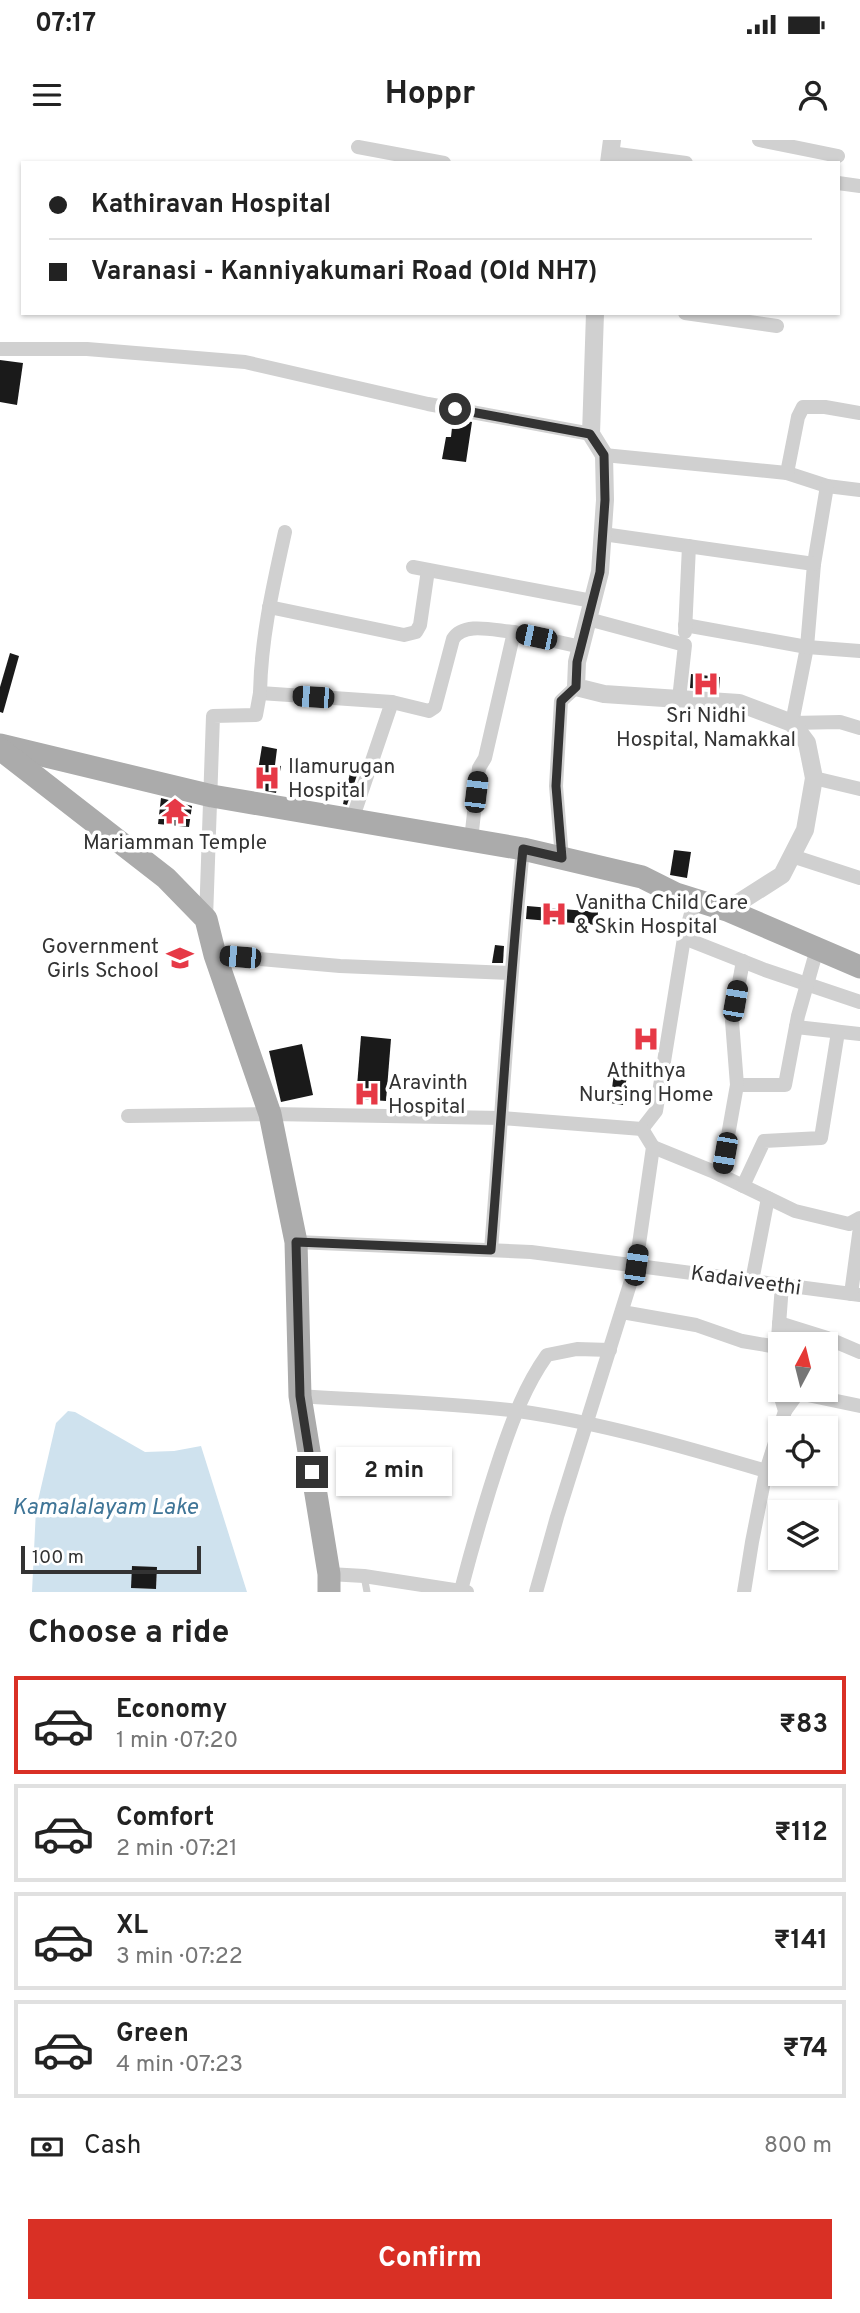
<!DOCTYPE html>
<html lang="en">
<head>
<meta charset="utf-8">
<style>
	:root { --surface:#fff; --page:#f2f2f2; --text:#222; --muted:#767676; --line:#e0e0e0; --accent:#d93025 }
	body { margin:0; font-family:Overpass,sans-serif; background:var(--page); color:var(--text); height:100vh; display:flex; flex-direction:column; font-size:26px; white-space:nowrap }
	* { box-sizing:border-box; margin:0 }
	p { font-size:23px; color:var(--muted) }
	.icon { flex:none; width:38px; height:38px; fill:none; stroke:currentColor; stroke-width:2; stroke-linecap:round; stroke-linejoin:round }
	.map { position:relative; height:1452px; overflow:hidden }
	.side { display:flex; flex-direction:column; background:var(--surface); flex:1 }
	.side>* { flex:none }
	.hud { position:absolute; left:21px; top:21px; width:819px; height:154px; border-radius:0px; box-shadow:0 2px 5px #0004; display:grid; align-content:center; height:154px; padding:0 28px; background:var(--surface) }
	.needle { width:46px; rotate:7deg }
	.tools { position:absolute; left:768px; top:1192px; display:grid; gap:14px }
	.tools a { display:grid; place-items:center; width:70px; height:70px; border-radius:0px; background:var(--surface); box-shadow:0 2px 5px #0004; font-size:35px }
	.scale { position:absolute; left:21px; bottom:18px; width:180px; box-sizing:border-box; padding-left:7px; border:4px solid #333; border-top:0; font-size:19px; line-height:24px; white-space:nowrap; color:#333; -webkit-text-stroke:5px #fff; paint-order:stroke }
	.end { position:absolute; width:32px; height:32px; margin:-16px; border:9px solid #333; background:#fff; box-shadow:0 0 0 4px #fff }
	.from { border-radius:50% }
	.bubble { position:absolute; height:49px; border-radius:0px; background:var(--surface); box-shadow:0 2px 5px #0004; font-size:23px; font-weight:700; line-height:49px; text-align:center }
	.car { position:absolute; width:21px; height:42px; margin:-21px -10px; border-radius:9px; box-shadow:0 0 5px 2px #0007; background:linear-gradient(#222 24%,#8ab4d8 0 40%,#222 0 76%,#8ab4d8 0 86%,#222 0) }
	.hud b { display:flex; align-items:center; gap:24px; height:66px; font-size:26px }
	.hud b+b { border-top:2px solid var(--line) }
	.hud i { width:18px; height:18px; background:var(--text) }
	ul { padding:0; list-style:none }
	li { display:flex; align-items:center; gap:21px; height:98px; margin:0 14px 10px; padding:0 14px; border:4px solid var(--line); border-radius:0px }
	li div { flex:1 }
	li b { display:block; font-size:26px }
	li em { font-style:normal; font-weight:700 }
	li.selected { border-color:var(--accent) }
	li>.icon { width:63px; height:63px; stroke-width:1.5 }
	h2 { padding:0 28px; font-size:32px; line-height:84px }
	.pay { display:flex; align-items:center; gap:18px; height:77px; padding:0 28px; font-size:26px }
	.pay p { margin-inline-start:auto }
	.primary-button { display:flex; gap:14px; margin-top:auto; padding:14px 28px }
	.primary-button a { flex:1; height:80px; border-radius:0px; background:var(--accent); color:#fff; font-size:28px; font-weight:700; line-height:80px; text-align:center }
	.status { display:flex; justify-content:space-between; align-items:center; height:49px; padding:0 35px; background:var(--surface); direction:ltr }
	.status svg { height:19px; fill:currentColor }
	header { display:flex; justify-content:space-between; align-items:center; height:91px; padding:0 28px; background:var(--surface); font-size:32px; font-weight:700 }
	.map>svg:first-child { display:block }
	.water { fill:#cfe2ee; fill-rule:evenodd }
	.building { fill:#1a1a1a }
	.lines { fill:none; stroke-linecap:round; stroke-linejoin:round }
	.service { stroke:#d0d0d0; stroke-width:7 }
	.minor { stroke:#d0d0d0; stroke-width:14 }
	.tertiary { stroke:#d0d0d0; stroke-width:18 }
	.primary { stroke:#ababab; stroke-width:23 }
	.route { stroke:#333; stroke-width:9 }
	.labels { text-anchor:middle; stroke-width:7; stroke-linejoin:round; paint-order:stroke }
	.poi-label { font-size:21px; fill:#333; stroke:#fff }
	.street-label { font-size:21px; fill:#333; stroke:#fff }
	.water-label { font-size:23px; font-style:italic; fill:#3f7597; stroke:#fff }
</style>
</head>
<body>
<div class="status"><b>07:17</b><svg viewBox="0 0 49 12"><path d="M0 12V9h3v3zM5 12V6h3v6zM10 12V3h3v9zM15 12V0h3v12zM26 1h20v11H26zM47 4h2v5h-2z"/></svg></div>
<header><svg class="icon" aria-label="menu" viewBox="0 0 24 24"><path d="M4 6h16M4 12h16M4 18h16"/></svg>Hoppr<svg class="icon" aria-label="person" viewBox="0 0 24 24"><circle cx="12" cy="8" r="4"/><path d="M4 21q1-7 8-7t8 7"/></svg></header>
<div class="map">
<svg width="860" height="1452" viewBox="0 0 860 1452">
	<rect width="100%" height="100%" fill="#fff"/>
	<path class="water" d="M68 1271 75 1272 145 1312 174 1311 201 1306 247 1452H32L36 1369 56 1283ZM132 1426 157 1428 156 1449 132 1448Z"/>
	<g class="building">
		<path d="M0 220 23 223 17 265 0 262Z"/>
		<path d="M453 278 472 282 466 322 442 319 446 297H451Z"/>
		<path d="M10 513 19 516 3 573 0 572V547Z"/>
		<path d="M691 534 720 537 719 550 690 548Z"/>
		<path d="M262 606 277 609 275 625 281 626 276 653 255 649Z"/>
		<path d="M350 633 357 635 347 665 343 664Z"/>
		<path d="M161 658 192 666 189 687 158 684Z"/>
		<path d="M674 710 691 712 687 738 670 735Z"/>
		<path d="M527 766 598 772 597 785 526 779Z"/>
		<path d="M495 805 504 806 503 823H492Z"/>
		<path d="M361 896 391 899 386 961 356 959Z"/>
		<path d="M302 904 313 955 281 962 269 911Z"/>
		<path d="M615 926 628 927 623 965 610 963Z"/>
		<path d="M132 1426 157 1427 156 1449 131 1448Z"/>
	</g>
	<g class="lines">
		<path class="service" d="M364 1436 367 1452"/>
		<g class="minor">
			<path d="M759 0 838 16"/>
			<path d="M358 7 444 23"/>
			<path d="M610 13 686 23"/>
			<path d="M838 43 860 46"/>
			<path d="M685 173 777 186"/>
			<path d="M0 209H87L245 222 428 264 591 294"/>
			<path d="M604 315 787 333 827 346 860 350"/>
			<path d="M787 333 798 277 803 267H825L860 273"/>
			<path d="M827 346 814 424 807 507 792 583 840 582 860 588"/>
			<path d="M285 392C273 446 261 498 260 553L392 562 352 680"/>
			<path d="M603 394 814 424"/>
			<path d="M413 427 592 461"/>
			<path d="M269 467 404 495 416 492 420 485 428 430"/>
			<path d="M588 479 685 505 679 559"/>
			<path d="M685 485 807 507 860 511"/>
			<path d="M685 492 689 406"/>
			<path d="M392 562 429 571 435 567 453 499C464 481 496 491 514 492"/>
			<path d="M814 638 860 649"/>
			<path d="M471 700 479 628 485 618 514 492 581 507"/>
			<path d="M792 716 860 738"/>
			<path d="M562 718 556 646 561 561 576 547"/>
			<path d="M206 779 213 576 256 575 260 553"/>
			<path d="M684 798 765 830 860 862"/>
			<path d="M215 815 340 826 510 833"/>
			<path d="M796 887 860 894"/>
			<path d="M737 945H785L798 876 817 809"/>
			<path d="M128 976 270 974 502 978 642 989 656 971 684 798 695 760"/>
			<path d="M653 1007 712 1031 795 1071 849 1084 860 1078"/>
			<path d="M721 1035 737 945 732 881 743 821"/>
			<path d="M743 1046 764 1001 821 998 838 892"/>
			<path d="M296 1102 531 1112 860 1155"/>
			<path d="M491 1110C502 976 509 843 523 709"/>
			<path d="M752 1141 768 1058"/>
			<path d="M851 1154 860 1087"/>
			<path d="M622 1172 696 1185 742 1201 777 1207"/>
			<path d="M779 1183 827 1198 860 1212"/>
			<path d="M300 1256C371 1261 448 1262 518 1271 602 1283 685 1307 766 1331"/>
			<path d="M785 1271 798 1253 860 1266"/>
			<path d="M329 1434 364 1436 467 1452"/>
			<path d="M461 1450C473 1404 486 1359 501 1314 513 1279 525 1246 547 1215L577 1209 610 1210"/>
			<path d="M536 1452 557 1377 636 1125 653 1007 642 989"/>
			<path d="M744 1452 752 1402 766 1331 785 1271 775 1238 782 1145"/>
		</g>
		<g class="tertiary">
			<path d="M609 23 612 0"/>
			<path d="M595 173 591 294 604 315 605 360 600 432 577 522 576 547 604 554 739 563 792 583 807 603 814 638 805 690 782 735 727 770"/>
		</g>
		<g class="primary">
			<path d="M0 605 212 656 523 709 642 737 676 754 727 770 860 827"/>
			<path d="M0 609 166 738 206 779 215 815 270 974 296 1102 300 1256 329 1434V1452"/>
		</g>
	</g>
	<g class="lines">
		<path class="route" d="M312 1332 300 1256 296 1102 491 1110C502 976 509 843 523 709L562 718 556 646 561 561 576 547 577 522 600 432 605 360 604 315 590 294 455 269"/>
	</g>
	<defs>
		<g id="hospital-bare" transform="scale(2.1)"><path d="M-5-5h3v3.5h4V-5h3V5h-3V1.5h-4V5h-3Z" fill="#e63946" stroke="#fff" stroke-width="2.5" paint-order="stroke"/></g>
		<g id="temple-bare" transform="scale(2.1)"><path d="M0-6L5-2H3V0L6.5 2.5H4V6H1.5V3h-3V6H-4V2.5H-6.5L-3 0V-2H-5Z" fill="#e63946" stroke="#fff" stroke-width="2.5" paint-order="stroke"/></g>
		<g id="school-bare" transform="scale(2.1)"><path d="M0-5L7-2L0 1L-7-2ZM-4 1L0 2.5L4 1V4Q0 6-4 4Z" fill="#e63946" stroke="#fff" stroke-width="2.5" paint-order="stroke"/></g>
	</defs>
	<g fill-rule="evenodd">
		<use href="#hospital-bare" x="706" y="544"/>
		<use href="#hospital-bare" x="267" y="638"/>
		<use href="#temple-bare" x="175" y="671"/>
		<use href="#hospital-bare" x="554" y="774"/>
		<use href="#school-bare" x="180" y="818"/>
		<use href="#hospital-bare" x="646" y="899"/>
		<use href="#hospital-bare" x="367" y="954"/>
	</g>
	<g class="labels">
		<g class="poi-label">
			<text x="706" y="582">Sri Nidhi<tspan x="706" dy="24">Hospital, Namakkal</tspan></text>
			<text x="288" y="633" text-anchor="start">Ilamurugan<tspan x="288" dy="24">Hospital</tspan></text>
			<text x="175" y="709">Mariamman Temple</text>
			<text x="575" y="769" text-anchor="start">Vanitha Child Care<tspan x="575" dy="24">&amp; Skin Hospital</tspan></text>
			<text x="159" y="813" text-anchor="end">Government<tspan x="159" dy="24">Girls School</tspan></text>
			<text x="646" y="937">Athithya<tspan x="646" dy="24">Nursing Home</tspan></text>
			<text x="388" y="949" text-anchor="start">Aravinth<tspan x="388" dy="24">Hospital</tspan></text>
		</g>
		<g class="street-label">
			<text transform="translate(746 1140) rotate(8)" y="7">Kadaiveethi</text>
		</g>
		<g class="water-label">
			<text x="105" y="1374">Kamalalayam Lake</text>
		</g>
	</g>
</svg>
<div class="tools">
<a><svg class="needle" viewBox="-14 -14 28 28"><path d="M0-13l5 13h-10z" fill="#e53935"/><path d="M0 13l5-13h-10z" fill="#767676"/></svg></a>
<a><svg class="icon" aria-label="locate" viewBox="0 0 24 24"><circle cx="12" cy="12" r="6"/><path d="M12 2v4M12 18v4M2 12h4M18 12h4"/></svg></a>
<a><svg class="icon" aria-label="layers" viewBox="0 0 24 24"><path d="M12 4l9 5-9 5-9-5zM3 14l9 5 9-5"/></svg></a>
</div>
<div class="scale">100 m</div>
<i class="end from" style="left:455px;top:269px"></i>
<i class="end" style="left:312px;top:1332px"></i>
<div class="bubble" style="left:336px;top:1307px;width:116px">2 min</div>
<i class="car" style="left:536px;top:497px;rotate:282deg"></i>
<i class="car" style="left:313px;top:557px;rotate:274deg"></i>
<i class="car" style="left:476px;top:652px;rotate:7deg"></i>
<i class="car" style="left:240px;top:817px;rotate:275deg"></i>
<i class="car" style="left:735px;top:861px;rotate:10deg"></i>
<i class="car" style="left:725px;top:1013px;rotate:190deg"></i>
<i class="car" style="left:636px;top:1125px;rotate:8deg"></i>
<div class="hud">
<b><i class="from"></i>Kathiravan Hospital</b>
<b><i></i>Varanasi - Kanniyakumari Road (Old NH7)</b>
</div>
</div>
<section class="side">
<h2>Choose a ride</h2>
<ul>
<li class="selected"><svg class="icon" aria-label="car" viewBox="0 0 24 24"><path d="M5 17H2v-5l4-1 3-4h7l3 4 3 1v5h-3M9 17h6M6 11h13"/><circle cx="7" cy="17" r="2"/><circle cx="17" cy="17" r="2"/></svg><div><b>Economy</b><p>1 min · 07:20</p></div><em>₹83</em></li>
<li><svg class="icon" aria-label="car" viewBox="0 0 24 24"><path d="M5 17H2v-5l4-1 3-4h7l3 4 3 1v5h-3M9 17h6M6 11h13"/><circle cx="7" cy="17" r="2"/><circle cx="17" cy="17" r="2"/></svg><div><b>Comfort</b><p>2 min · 07:21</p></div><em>₹112</em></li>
<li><svg class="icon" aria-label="car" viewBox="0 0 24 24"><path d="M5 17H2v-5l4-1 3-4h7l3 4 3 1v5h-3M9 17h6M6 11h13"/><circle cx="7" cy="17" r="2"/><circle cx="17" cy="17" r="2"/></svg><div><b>XL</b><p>3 min · 07:22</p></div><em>₹141</em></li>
<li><svg class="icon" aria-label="car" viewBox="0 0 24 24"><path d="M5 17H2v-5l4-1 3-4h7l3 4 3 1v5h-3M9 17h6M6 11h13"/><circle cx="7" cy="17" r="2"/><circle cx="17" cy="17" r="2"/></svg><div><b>Green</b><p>4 min · 07:23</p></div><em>₹74</em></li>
</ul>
<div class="pay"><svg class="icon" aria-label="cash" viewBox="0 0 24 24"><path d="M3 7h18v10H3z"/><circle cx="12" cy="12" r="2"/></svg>Cash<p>800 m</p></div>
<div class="primary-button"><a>Confirm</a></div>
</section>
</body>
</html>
